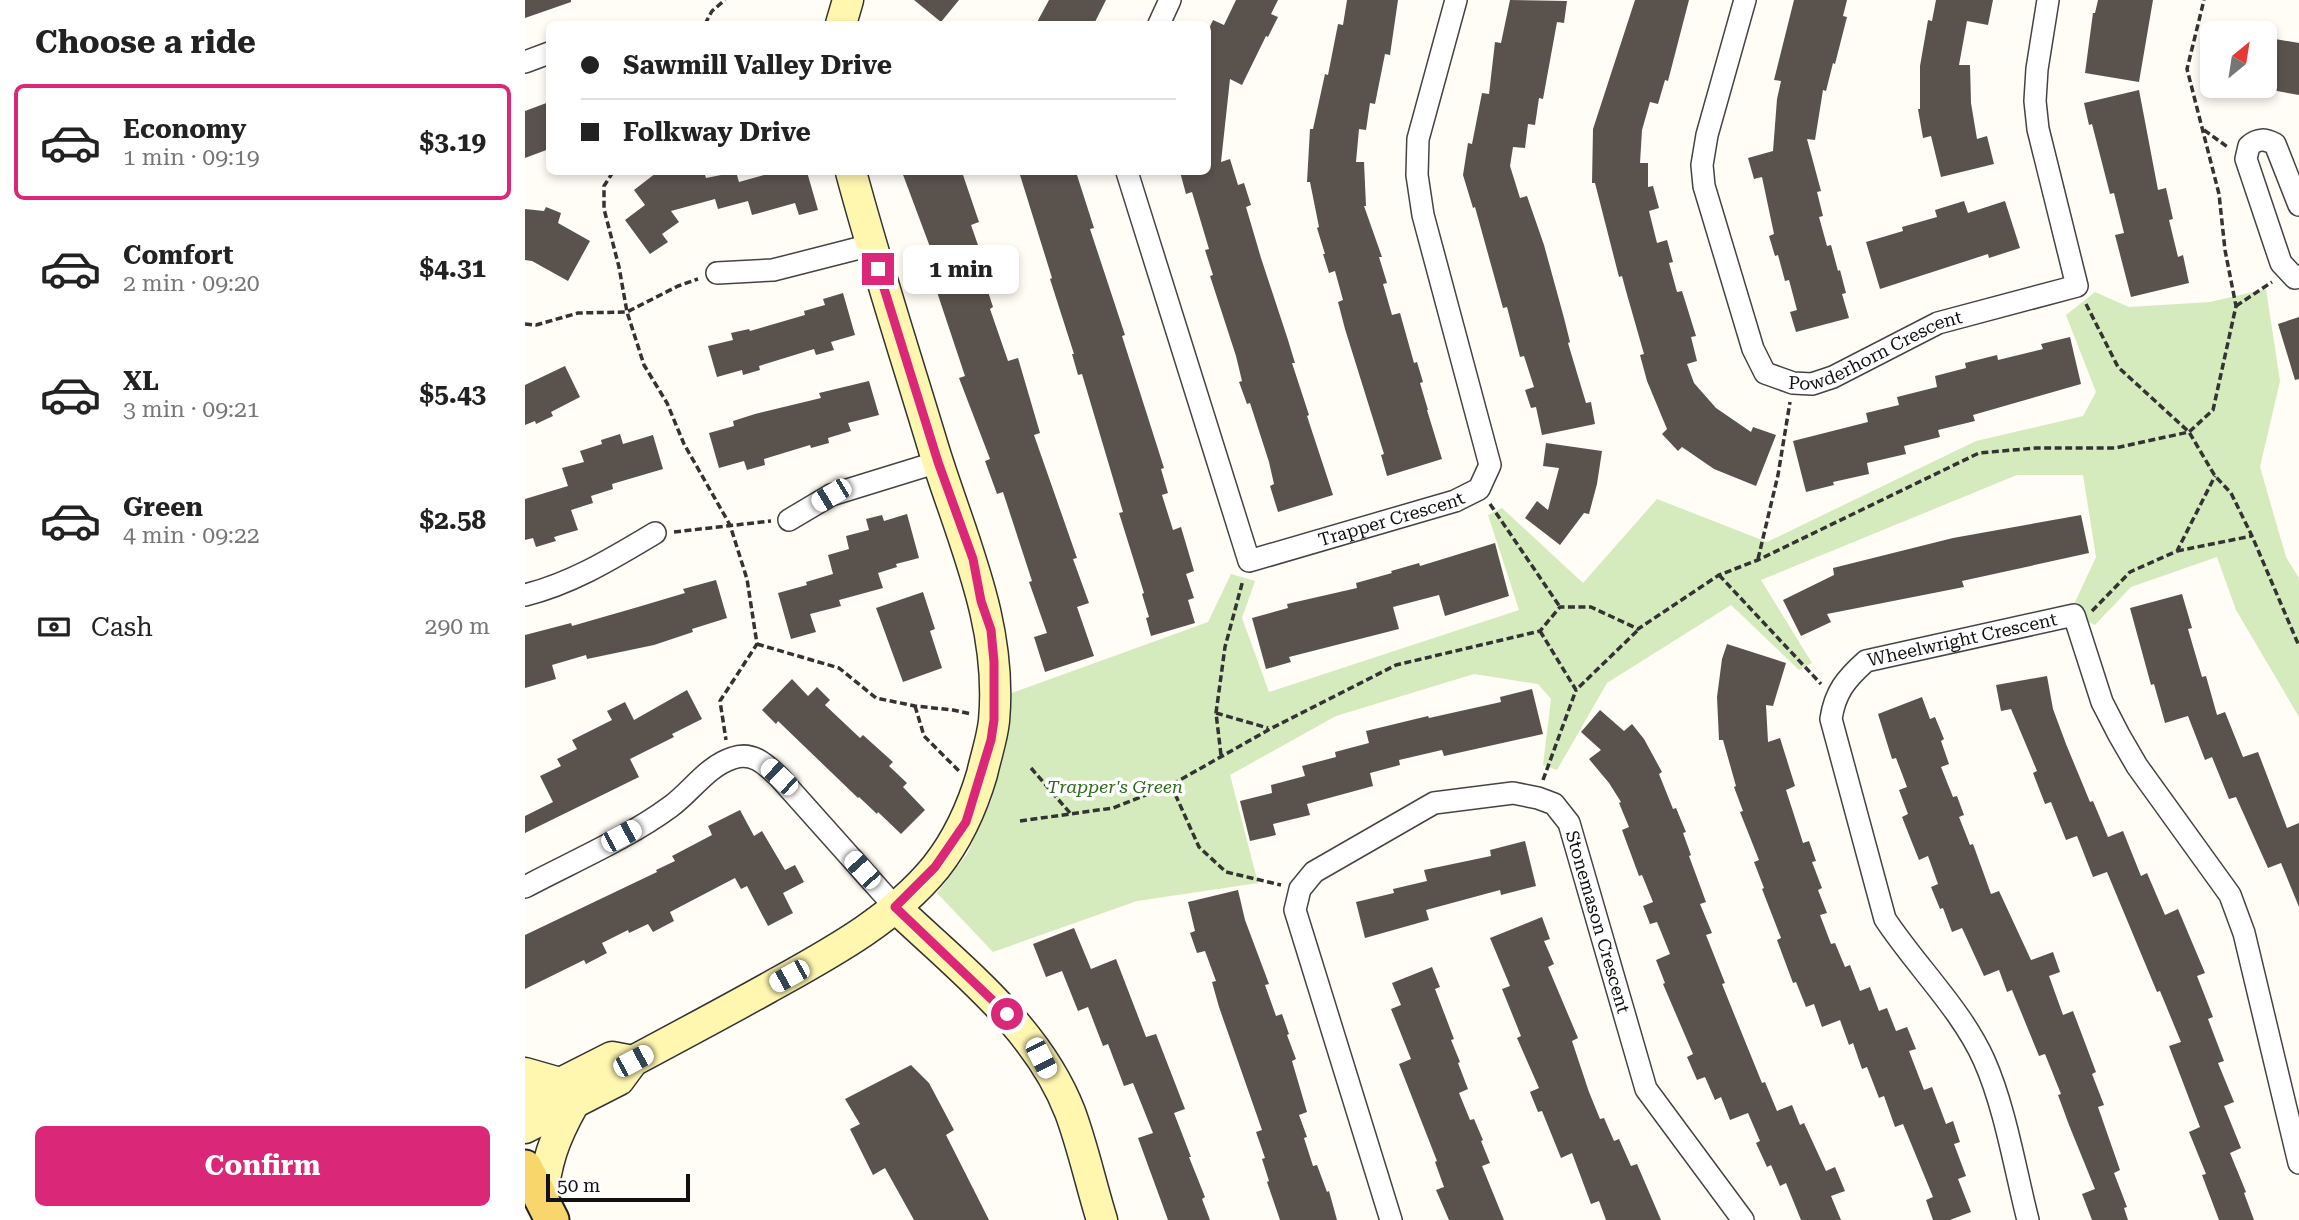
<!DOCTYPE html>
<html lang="en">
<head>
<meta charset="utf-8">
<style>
	:root { --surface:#fff; --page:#f2f2f2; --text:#222; --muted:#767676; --line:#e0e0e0; --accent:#db2777 }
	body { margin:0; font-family:"Roboto Serif",serif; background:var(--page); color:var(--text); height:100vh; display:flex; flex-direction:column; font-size:26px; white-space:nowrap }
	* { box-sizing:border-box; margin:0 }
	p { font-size:23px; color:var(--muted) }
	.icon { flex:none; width:38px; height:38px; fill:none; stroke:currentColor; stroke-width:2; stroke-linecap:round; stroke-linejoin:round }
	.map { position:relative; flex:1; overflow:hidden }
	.drawer { display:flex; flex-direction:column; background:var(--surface); width:525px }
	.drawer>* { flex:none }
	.banner { position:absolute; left:21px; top:21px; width:665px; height:154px; border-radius:10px; box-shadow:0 4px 10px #0003; display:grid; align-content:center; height:154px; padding:0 35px; background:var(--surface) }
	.needle { width:46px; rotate:30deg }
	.fabs { position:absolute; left:1675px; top:21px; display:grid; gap:14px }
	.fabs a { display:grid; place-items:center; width:77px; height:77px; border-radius:10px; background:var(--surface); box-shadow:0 4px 10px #0003; font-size:35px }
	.scale { position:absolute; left:21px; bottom:18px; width:144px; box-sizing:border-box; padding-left:7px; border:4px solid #111; border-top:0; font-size:19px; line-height:24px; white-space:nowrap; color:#111; -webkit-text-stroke:5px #fff; paint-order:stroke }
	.end { position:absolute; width:32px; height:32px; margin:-16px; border:9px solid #db2777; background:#fff; box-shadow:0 0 0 4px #fff }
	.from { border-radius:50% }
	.bubble { position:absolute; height:49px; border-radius:10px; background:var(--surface); box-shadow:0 4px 10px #0003; font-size:23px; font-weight:700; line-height:49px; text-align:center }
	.car { position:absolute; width:21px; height:42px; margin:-21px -10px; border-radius:9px; box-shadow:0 0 5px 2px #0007; background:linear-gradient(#fff 24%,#345 0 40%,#fff 0 76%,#345 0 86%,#fff 0) }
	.banner b { display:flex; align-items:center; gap:24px; height:66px; font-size:26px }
	.banner b+b { border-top:2px solid var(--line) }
	.banner i { width:18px; height:18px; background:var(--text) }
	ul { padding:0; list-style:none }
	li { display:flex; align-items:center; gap:21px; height:116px; margin:0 14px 10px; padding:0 21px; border:4px solid transparent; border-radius:10px }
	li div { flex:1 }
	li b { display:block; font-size:26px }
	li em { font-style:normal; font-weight:700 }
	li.selected { border-color:var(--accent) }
	li>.icon { width:63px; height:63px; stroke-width:1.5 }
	h2 { padding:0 35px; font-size:32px; line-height:84px }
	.pay { display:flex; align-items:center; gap:18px; height:77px; padding:0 35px; font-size:26px }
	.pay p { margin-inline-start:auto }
	.action { display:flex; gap:14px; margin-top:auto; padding:14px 35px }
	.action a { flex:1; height:80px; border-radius:10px; background:var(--accent); color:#fff; font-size:28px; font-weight:700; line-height:80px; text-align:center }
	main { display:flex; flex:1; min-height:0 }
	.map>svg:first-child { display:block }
	.green { fill:#d5ebbd }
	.building { fill:#5a524d }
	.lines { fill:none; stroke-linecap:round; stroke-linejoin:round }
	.street-casing { stroke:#444; stroke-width:24 }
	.secondary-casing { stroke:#333; stroke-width:33 }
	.primary-casing { stroke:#222; stroke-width:37 }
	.path { stroke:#333; stroke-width:3.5; stroke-dasharray:7 3.5; stroke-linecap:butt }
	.street { stroke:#fff; stroke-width:21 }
	.secondary { stroke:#fff6b0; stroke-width:30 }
	.primary { stroke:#f9d66b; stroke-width:33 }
	.route { stroke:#db2777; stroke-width:9 }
	.labels { text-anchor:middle; stroke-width:7; stroke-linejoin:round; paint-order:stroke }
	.street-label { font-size:18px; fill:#111; stroke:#fff }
	.park-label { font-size:18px; font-style:italic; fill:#2f6b1f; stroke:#fff }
</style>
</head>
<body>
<main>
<section class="drawer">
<h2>Choose a ride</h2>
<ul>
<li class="selected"><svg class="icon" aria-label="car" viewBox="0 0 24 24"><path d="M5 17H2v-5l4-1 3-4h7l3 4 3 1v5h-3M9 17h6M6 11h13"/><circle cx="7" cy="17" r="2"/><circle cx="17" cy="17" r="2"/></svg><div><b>Economy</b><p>1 min · 09:19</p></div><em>$3.19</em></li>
<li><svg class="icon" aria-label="car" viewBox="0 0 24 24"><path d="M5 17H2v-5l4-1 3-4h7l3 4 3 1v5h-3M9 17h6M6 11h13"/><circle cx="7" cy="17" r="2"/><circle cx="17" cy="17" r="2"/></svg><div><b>Comfort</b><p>2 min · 09:20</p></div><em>$4.31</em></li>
<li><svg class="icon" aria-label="car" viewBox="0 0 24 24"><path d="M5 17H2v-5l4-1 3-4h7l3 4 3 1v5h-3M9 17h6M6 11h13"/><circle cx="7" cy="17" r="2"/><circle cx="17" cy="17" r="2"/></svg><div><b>XL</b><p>3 min · 09:21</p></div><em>$5.43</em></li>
<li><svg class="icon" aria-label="car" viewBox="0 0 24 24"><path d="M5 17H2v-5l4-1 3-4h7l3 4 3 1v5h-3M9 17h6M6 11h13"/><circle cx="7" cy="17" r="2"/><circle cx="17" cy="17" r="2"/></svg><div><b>Green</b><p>4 min · 09:22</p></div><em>$2.58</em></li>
</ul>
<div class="pay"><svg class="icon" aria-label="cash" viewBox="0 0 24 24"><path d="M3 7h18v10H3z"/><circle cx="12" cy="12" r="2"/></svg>Cash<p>290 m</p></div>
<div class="action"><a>Confirm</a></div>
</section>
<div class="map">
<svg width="1774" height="1220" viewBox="0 0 1774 1220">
	<rect width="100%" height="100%" fill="#fffdf5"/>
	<path class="green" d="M1741 289 1755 381 1735 467 1761 557 1774 578V717L1711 610 1692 557 1606 587 1570 625 1545 613 1571 557 1558 475H1492L1236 580 1287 663 1274 670 1206 605 1082 683 1032 770 1018 765 1026 699 1013 684 949 674 811 716 705 775 733 883 612 901 468 952 412 893 442 854 466 801 481 747 484 694 683 622 706 574 730 581 717 618 744 692 994 610 963 515 977 508 1058 583 1132 499 1242 542 1451 441 1558 416 1571 392 1541 315 1570 292 1604 307 1685 302Z"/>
	<g class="building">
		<path d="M0 0H46V2L0 18Z"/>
		<path d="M389 0H434L416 22Z"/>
		<path d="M524 0H581L569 24H511Z"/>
		<path d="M711 0H753L746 14 753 17 743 37 741 36 717 85 705 79 696 162 705 159 713 185 719 183 726 205 721 207 736 258 763 340 770 363H767L784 415 782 416 808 495 753 512 745 486 749 484 744 462 725 403 722 404 714 382 717 381 711 356 685 276 688 275 680 250 684 249 667 192 661 194 655 172H682V33L688 20 699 25Z"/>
		<path d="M822 0H873L865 55 860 54 850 104 845 103 841 130 834 129 831 162H839L841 206H839L857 257H854L862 283 858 284 867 315 875 313 889 363 892 362 898 382 895 383 903 410H902L917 459 862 476 856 455 859 454 820 329 813 302 818 300 810 271 804 273 798 254H800L792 228 794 227 785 182H782L785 129H788L800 74 803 75 813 24 818 25Z"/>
		<path d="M985 0 1042 1 1039 23 1032 22 1018 99 1014 98 1010 125 1003 124 1000 148 988 147 985 166 995 198 1002 196 1019 245 1039 318 1045 342 1043 343 1061 403 1066 402 1070 424 1017 435 1011 407 1006 408 1000 390 1009 387 999 356 995 357 982 307 978 308 950 207 948 208 938 175 943 143 947 144 957 93 964 94 970 42 976 43Z"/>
		<path d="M1110 0H1164L1143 81 1140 80 1133 104 1125 102 1117 130 1115 163H1123V187L1128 186 1134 208 1124 211 1132 243 1142 240 1148 262 1144 263 1152 292 1157 291 1171 336 1166 337 1172 361 1162 364 1169 383 1191 408 1226 432 1228 427 1251 435 1231 486 1189 469 1157 447 1153 451 1137 434 1142 429 1122 381 1115 355 1119 354 1101 291 1097 276 1094 277 1070 183H1067L1068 129Z"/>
		<path d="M1269 0H1322L1318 16 1322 17 1310 64 1308 63 1301 91 1298 90 1290 140 1282 139 1296 191 1292 192 1298 216 1294 217 1302 246 1306 245 1313 271 1315 270 1321 293 1317 294 1324 318 1271 332 1265 312 1272 310 1264 280 1260 281 1253 255 1250 256 1244 236 1249 234 1237 177 1229 179 1223 158 1248 151 1252 99 1256 81 1249 80Z"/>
		<path d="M1411 0H1468L1463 25 1442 21 1434 65H1445L1446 103 1452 139 1462 136 1469 164 1416 177 1406 136 1398 138 1393 109H1395V66L1403 20 1407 21Z"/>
		<path d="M1573 0H1628L1614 82 1560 73 1568 13H1570Z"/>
		<path d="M1750 39 1774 43V95L1741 89Z"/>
		<path d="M1614 90 1633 190 1641 188 1648 219 1644 220 1653 257 1658 255 1664 283 1606 297 1590 235 1599 233 1589 193 1585 194 1567 124 1564 125 1559 103Z"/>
		<path d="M24 102V149L0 158V111Z"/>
		<path d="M138 172H179L181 178 211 172 214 182 250 172H282L293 210 274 215 270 203 227 215 223 201 193 209 190 199 146 211 154 222 137 234 143 242 125 254 100 220 120 205 109 190 131 173Z"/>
		<path d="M377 172H437L454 222 446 225 461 268 456 270 468 307 465 309 483 361 493 358 515 433 509 435 552 558 548 559 564 603 552 607 569 656 520 672 509 637 522 633 504 582 507 581 478 492 472 494 460 461 465 459 434 378 440 376 412 292 418 290 403 248 405 247Z"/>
		<path d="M508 172H551L569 228 565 229 600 335 597 336 639 468 636 469 643 493 637 495 648 530 656 527 669 571 661 574 669 598 663 600 670 623 626 636 621 618 624 617 617 594 619 593 594 513 598 512 557 374 553 375 547 354H549L525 279 527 278 495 175Z"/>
		<path d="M1439 201 1443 213 1480 201 1495 248 1464 258 1463 254 1355 289 1341 242 1378 231 1377 227 1412 217 1410 210Z"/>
		<path d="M21 207 36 213 33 223 65 241 43 281 7 261 0 260V209L19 211Z"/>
		<path d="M318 293 330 335 306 342 309 350 291 355 289 349 234 366 235 370 218 375 217 370 192 377 183 346 208 340 206 333 224 329 225 331 280 315 279 311 300 305 298 299Z"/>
		<path d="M1774 317V379L1770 380 1753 324Z"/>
		<path d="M1545 337 1556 384 1448 415 1450 421 1413 430 1415 437 1379 446 1381 454 1342 463 1344 474 1308 482 1309 485 1281 492 1268 441 1343 422 1341 413 1374 405 1372 397 1412 387 1410 376 1441 368 1440 363 1472 355 1473 360 1518 349 1516 344Z"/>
		<path d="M40 366 55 397 26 412 28 416 11 424 10 421 0 425V385Z"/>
		<path d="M344 381 354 415 323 423 326 431 303 438 304 443 286 448 285 445 239 459 240 465 222 470 219 461 194 468 184 433 209 426 208 421 230 414 296 398 294 393Z"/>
		<path d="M95 434 98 444 128 435 138 469 87 484 88 489 66 496 68 503 46 510 53 530 29 537 31 541 11 547 8 538 0 540V499L43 486 37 468 59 462 55 451 77 444 76 440Z"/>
		<path d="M1021 443 1077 451 1072 484 1064 514 1059 513 1035 545 1000 518 1012 501 1023 510 1034 468 1018 466Z"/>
		<path d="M382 514 394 558 371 564 372 567 353 573 358 588 314 600 316 606 285 614 291 632 266 639 253 593 282 585 281 582 308 574 303 555 324 549 321 536 344 530 341 519 357 515 359 521Z"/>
		<path d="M1556 515 1564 553 1437 581 1439 587 1302 614 1306 622 1276 636 1258 600 1309 575 1308 568 1428 538Z"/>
		<path d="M970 543 984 596 920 616 914 595 868 607 874 629 764 657 766 662 741 669 727 618 763 608 762 604 832 588 831 583 867 573 866 571 894 563 895 566Z"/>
		<path d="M191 580 202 618 167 629 168 632 129 645 62 659 61 655 27 665 31 679 0 688V635L46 623 47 626 113 607 160 593 158 589Z"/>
		<path d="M398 592 410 629 405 631 417 668 378 682 351 608Z"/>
		<path d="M1657 594 1667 628 1663 629 1677 677 1681 676 1692 715 1700 712 1718 757 1733 752 1762 828 1774 823V907L1756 863 1743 868 1711 797 1704 799 1687 757 1680 760 1663 716 1640 723 1629 684 1626 685 1605 608Z"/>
		<path d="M1202 644 1261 663 1248 706 1241 705 1243 742 1255 738 1270 786 1261 790 1278 843 1284 841 1291 861 1287 862 1297 888 1293 890 1302 913 1295 915 1306 944 1310 943 1320 967 1325 965 1335 991 1345 987 1354 1011 1362 1008 1371 1031 1382 1027 1391 1049 1384 1051 1399 1090 1407 1087 1421 1124 1428 1121 1435 1142 1429 1144 1441 1176 1433 1179 1446 1212 1425 1220H1408L1401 1200 1408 1197 1378 1124 1370 1127 1359 1096 1354 1098 1342 1067 1337 1069 1328 1043 1324 1045 1315 1020 1297 1027 1289 1004 1281 1007 1271 982 1268 983 1252 940 1256 938 1237 889 1239 888 1229 862 1234 860 1215 812 1218 811 1209 787 1211 786 1198 740H1194L1192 697 1197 659Z"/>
		<path d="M1522 676 1528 709 1541 744 1565 802 1568 801 1583 837 1598 831 1616 876 1622 873 1640 915 1653 909 1680 973 1672 976 1688 1017 1683 1019 1699 1061 1693 1063 1709 1102 1699 1106 1716 1148 1705 1153 1721 1192 1719 1193 1729 1220H1694L1677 1175 1681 1174 1664 1132 1675 1127 1644 1046 1656 1042 1635 991 1632 992 1582 872 1568 877 1552 836 1541 840 1526 802 1520 804 1508 773 1512 771 1486 709 1476 711 1471 685Z"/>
		<path d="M267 679 283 696 292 687 305 700 300 705 335 738 338 735 368 762 364 766 382 783 378 787 400 810 376 834 353 812 352 814 334 797 333 798 253 721 251 724 237 710Z"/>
		<path d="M1007 689 1018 734 919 756 917 750 874 760 875 765 845 773 848 786 782 804 785 815 748 824 751 835 725 841 715 801 747 793 746 785 780 776 777 766 811 757 810 752 844 743 841 731 903 716 904 718 976 702 975 697Z"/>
		<path d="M162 690 177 719 147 734 149 737 105 759 114 777 0 833V816L28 802 15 776 36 766 32 759 52 749 47 740 87 720 82 711 100 702 109 720Z"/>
		<path d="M1397 697 1405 719 1410 717 1419 739 1416 741 1424 764 1416 767 1428 797 1432 796 1439 815 1434 817 1445 845 1448 844 1466 894 1474 891 1506 960 1528 952 1535 972 1524 976 1538 1015 1548 1011 1571 1072 1567 1074 1579 1105 1573 1107 1595 1170 1589 1173 1602 1207 1599 1208 1603 1220H1567L1557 1194 1570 1189 1544 1125 1533 1095 1536 1094 1520 1054 1514 1056 1487 990 1482 992 1474 970 1459 976 1437 928 1427 932 1418 908 1415 909 1406 887 1413 884 1403 856 1394 860 1386 840 1377 817 1383 814 1374 790 1382 787 1371 758 1367 759 1353 714Z"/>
		<path d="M1075 710 1099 731 1107 724 1119 739 1137 772 1134 774 1148 809 1151 808 1161 832 1158 833 1166 855 1164 856 1181 902 1175 904 1187 933 1181 935 1200 983 1197 984 1207 1009 1237 1083 1240 1082 1252 1111 1267 1105 1275 1125 1279 1123 1301 1171 1310 1167 1320 1191 1306 1196 1316 1220H1276L1261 1183 1255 1186 1246 1165 1242 1167 1231 1143 1235 1141 1223 1113 1205 1120 1196 1097 1190 1100 1180 1077 1172 1080 1162 1057 1168 1054 1138 984 1140 983 1131 960 1145 954 1132 922 1125 924 1118 906 1128 902 1117 875 1114 876 1097 830 1104 827 1094 803 1096 802 1084 783 1064 759 1076 750 1056 732Z"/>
		<path d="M215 810 229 836 237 831 260 870 270 865 279 882 258 893 268 913 243 926 222 886 216 889 210 878 145 912 149 921 128 932 123 924 104 933 103 930 77 943 82 953 61 964 59 960 0 989V935L132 872 131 870 150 861 147 856 187 835 183 826Z"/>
		<path d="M1000 841 1011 886 976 895 975 890 901 910 904 920 840 938 831 902 869 893 868 889 902 881 899 870 966 856 965 850Z"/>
		<path d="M713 890 720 920 744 984 740 985 751 1016 757 1014 764 1034 762 1035 771 1059 767 1061 782 1112 774 1115 782 1137 779 1138 788 1166 792 1165 802 1192 804 1191 812 1220H755L742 1182 744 1181 737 1159 740 1158 731 1132 737 1130 694 1007 687 982 691 981 680 951 672 953 665 933 670 931 663 902Z"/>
		<path d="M1017 917 1025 939 1019 941 1029 964 1023 967 1053 1038 1047 1041 1064 1092 1075 1119 1079 1118 1089 1141 1094 1139 1106 1166 1112 1164 1136 1220H1081L1074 1201 1066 1204 1047 1153 1036 1158 1017 1111 1013 1112 1005 1092 1014 1088 992 1038 996 1036 977 989 985 986 965 938Z"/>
		<path d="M549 928 566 969 591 959 621 1037 631 1034 660 1109 649 1113 666 1157H664L680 1197 677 1199 685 1220H643L613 1138 628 1133 608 1083 599 1086 583 1044 578 1046 563 1007 553 1011 537 971 521 977 508 944Z"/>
		<path d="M907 967 915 987 910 989 929 1039 926 1040 935 1062 933 1063 943 1089 934 1093 945 1120 949 1119 958 1140 956 1141 965 1163 957 1166 979 1220H924L911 1190 919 1187 910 1162 912 1161 874 1064 886 1059 866 1009 876 1005 867 983Z"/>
		<path d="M386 1065 404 1083 429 1130 421 1135 464 1220H389L360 1168 348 1175 325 1129 335 1124 320 1099Z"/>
	</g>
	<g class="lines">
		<g class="street-casing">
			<g id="street">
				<path id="s1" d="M1220 0 1182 135 1177 165 1179 186 1228 349 1240 373 1268 383 1287 384 1308 377 1413 323 1552 286 1513 129 1510 101 1512 69 1523 0"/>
				<path d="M634 24 645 0"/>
				<path d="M0 62 24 53"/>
				<path id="s2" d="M602 172 724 561 930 501 954 489 965 465 898 215 892 175 893 139 931 0"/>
				<path d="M1774 205 1750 144C1740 139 1733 138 1724 146L1721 159 1756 263 1770 278 1774 276"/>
				<path d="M192 273 248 270 346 245"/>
				<path d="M264 520 306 495 413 462"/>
				<path d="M0 595C48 583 88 558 130 533"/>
				<path d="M0 887C47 862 103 838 145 807 166 792 182 766 208 758 228 751 241 765 254 777L370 907"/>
				<path id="s3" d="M866 1220 770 910 775 889 789 872 909 803 988 793 1013 798 1029 804 1044 823 1121 1089 1218 1220"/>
				<path id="s4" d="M1503 1220C1490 1169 1480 1107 1459 1060 1436 1009 1391 966 1360 919L1306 719C1310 692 1321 679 1341 661L1549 615 1577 702 1594 735 1612 766 1705 895 1719 933 1774 1163"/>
			</g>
		</g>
		<g class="secondary-casing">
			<g id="secondary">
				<path d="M316 24 323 0"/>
				<path d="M370 907C434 968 512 1027 545 1112 558 1147 566 1185 577 1220"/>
				<path d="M0 1073 35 1083"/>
				<path d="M0 1101 87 1057 108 1061"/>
				<path d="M0 1128 94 1080 108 1061C153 1037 198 1013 243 988 302 955 367 921 411 867 433 839 447 808 457 774 461 756 467 739 469 721 478 624 437 540 409 450 381 357 351 265 326 172"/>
				<path d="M17 1201C21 1162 29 1139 48 1105"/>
			</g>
		</g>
		<g class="primary-casing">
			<path id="primary" d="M0 1167 27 1220"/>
		</g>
		<g class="path">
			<path d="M180 24 187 11 200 0"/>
			<path d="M1679 130 1704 148"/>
			<path d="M88 172 79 186V209L94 267 102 312 119 365 142 403 159 444 205 525 222 579 232 644 195 701 201 740"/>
			<path d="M1561 304 1593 367 1664 432 1690 476 1706 493 1727 536 1774 646"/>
			<path d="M1711 306 1747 282"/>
			<path d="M0 324 11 325 53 313 102 312 153 286 173 279"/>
			<path d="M965 504 1035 607"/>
			<path d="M149 532 246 521"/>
			<path d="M1652 551 1727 536"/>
			<path d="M1233 559 1253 475 1265 402"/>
			<path d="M1194 575 1296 684"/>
			<path d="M1567 611 1605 572 1652 551 1690 476"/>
			<path d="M1015 631 1051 690 1113 630"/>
			<path d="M232 644 314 668 351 698 390 706 428 710 446 714"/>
			<path d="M390 706 399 736 435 772"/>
			<path d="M691 713 743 728"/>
			<path d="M696 755 691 713 700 647 718 580"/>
			<path d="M506 768 545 813"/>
			<path d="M1018 780 1051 690"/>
			<path d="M646 785 674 847 701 872 756 885"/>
			<path d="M495 821 588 808 646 785 745 729 871 665 1015 631 1035 607H1066L1113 629 1194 575 1233 560 1454 453 1511 448H1590L1664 432 1688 410 1711 306 1700 250 1694 194 1662 69 1679 0"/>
		</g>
		<use href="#street" class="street"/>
		<use href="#secondary" class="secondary"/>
		<use href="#primary" class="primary"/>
	</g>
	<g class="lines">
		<path class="route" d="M353 269 413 462 448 559 456 601 466 630 469 662V720L466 740 441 822 410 867 370 907 482 1014"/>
	</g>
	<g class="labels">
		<g class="street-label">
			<text dy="6" stroke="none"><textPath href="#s1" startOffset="508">Powderhorn Crescent</textPath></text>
			<text dy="6" stroke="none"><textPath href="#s2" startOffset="556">Trapper Crescent</textPath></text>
			<text dy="6" stroke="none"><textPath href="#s4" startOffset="714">Wheelwright Crescent</textPath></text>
			<text dy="6" stroke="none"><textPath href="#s3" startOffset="756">Stonemason Crescent</textPath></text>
		</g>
		<g class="park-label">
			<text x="590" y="793">Trapper's Green</text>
		</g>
	</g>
</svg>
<div class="fabs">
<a><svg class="needle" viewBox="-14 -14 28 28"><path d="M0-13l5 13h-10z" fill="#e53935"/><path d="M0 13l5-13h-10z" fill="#767676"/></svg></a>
</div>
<div class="scale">50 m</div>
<i class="end from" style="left:482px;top:1014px"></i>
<i class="end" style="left:353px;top:269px"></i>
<div class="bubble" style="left:378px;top:245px;width:116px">1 min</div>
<i class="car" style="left:306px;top:495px;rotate:239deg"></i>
<i class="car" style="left:254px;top:777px;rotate:313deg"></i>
<i class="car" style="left:96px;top:836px;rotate:62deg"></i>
<i class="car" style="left:337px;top:870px;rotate:318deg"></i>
<i class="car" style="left:264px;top:976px;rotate:241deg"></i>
<i class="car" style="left:516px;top:1058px;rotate:153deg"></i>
<i class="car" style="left:108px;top:1061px;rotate:62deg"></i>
<div class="banner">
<b><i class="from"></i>Sawmill Valley Drive</b>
<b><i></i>Folkway Drive</b>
</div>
</div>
</main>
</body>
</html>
